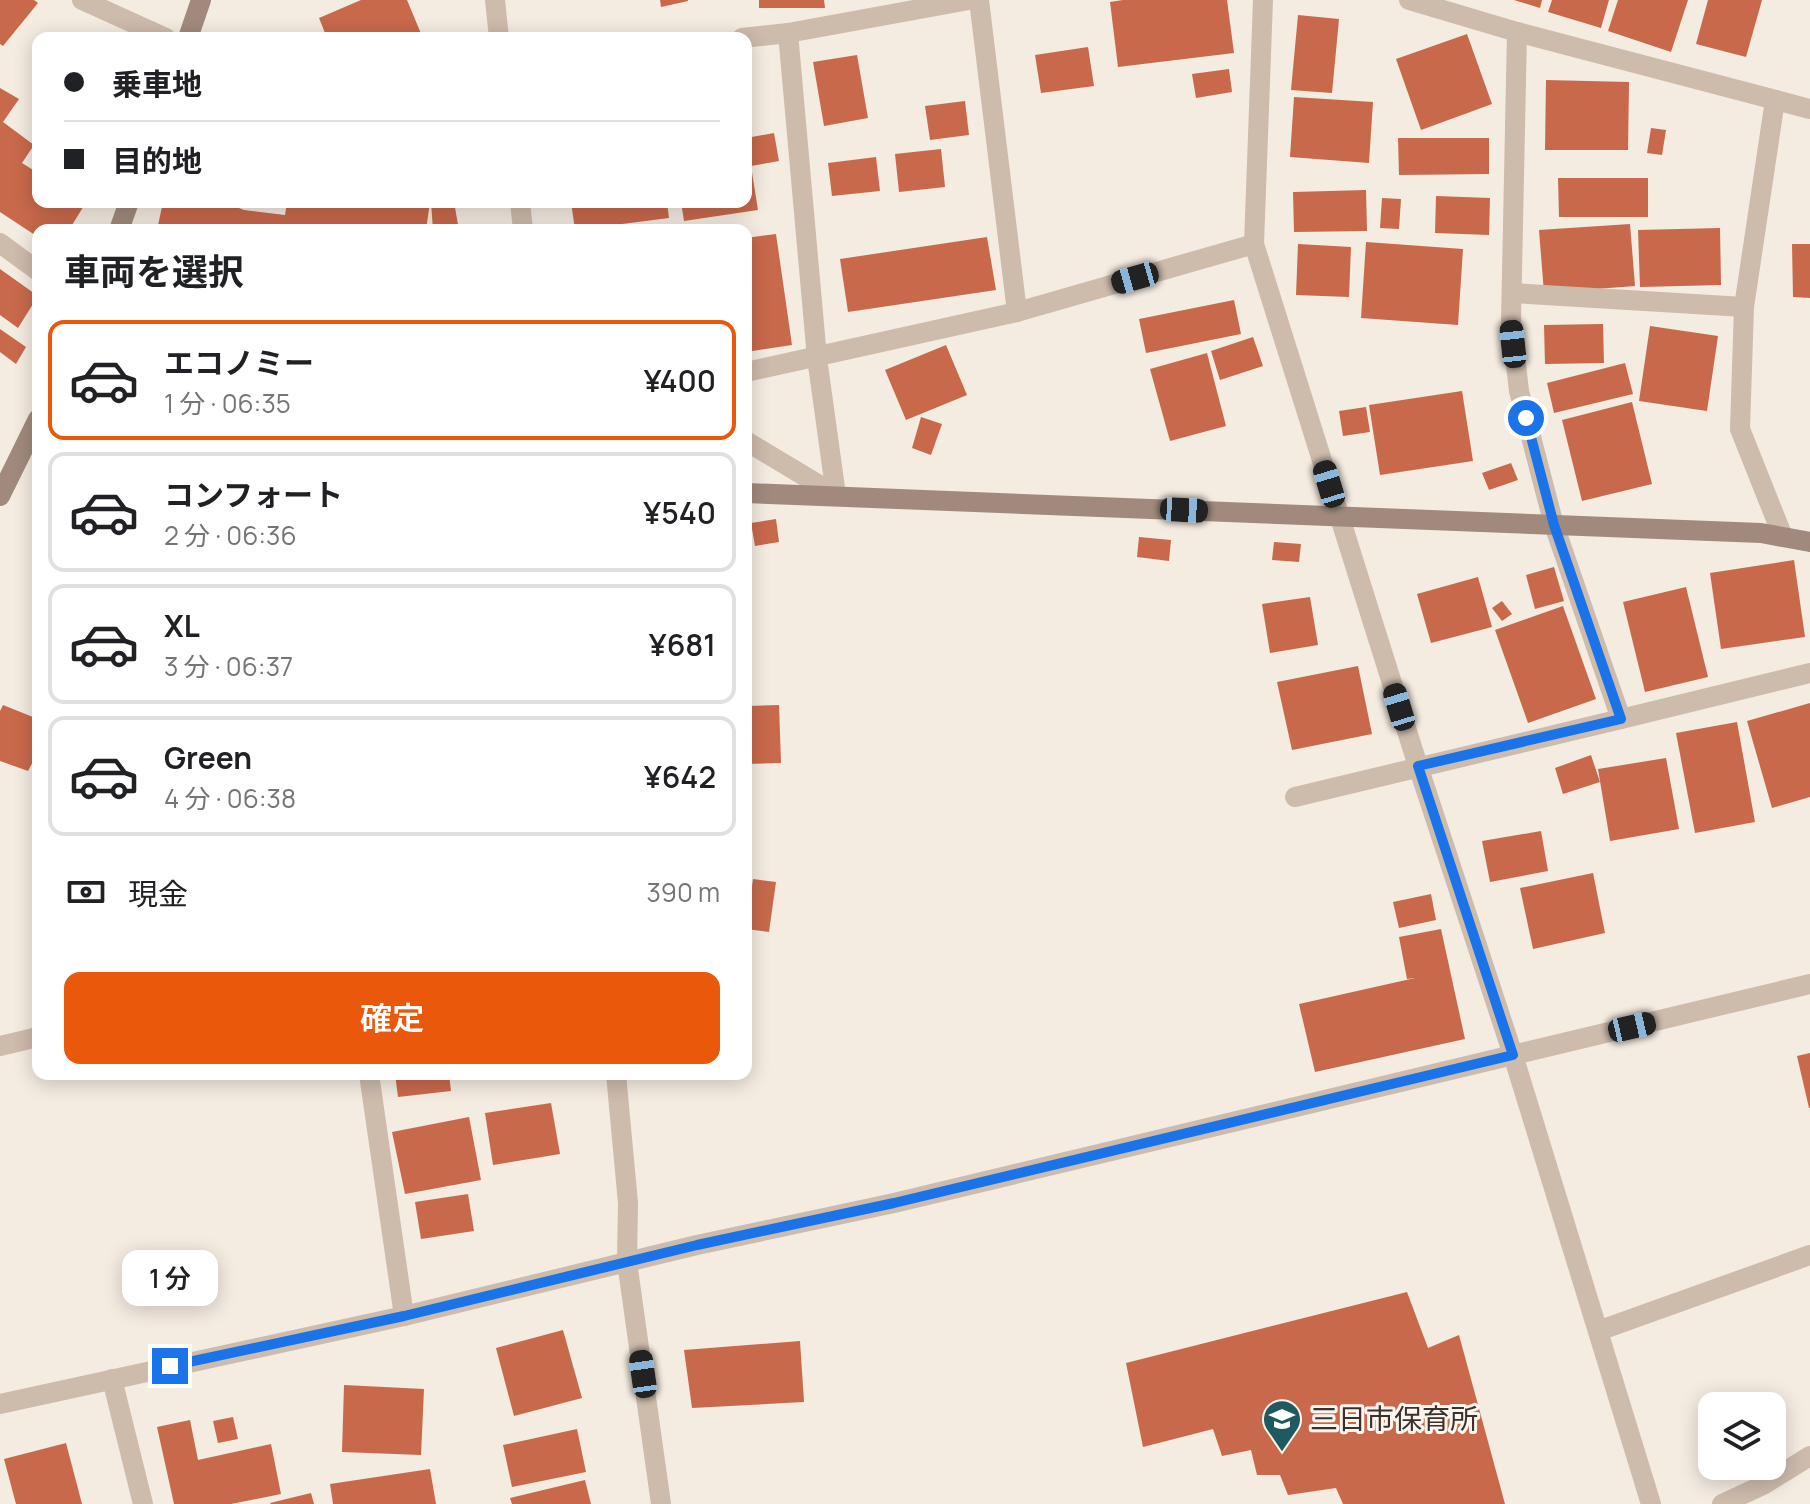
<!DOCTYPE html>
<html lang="ja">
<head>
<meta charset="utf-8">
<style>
	:root { --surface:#fff; --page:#f6f6f6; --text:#202124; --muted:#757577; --line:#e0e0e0; --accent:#ea580c }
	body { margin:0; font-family:Manrope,"Noto Sans JP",sans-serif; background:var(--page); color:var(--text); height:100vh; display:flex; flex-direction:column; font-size:30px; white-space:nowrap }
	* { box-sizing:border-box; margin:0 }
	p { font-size:26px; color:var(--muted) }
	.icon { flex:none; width:44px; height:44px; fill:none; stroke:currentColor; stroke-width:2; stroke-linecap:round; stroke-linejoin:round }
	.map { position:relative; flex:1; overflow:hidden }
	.panel { position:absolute; left:32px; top:224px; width:720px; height:856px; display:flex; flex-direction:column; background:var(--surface); border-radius:16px; box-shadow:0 4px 20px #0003 }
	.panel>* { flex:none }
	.hud { position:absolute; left:32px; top:32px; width:720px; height:176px; border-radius:16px; box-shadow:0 4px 20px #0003; display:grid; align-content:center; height:176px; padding:0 32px; background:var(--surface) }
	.tools { position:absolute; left:1698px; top:1392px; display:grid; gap:16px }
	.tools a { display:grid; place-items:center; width:88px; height:88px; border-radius:16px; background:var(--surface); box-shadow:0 4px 20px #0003; font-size:40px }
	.end { position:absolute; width:36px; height:36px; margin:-18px; border:10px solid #1a73e8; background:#fff; box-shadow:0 0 0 4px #fff }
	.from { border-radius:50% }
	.bubble { position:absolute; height:56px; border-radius:16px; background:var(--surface); box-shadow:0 4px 20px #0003; font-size:26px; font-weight:600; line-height:56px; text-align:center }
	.car { position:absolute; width:24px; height:48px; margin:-24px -12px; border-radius:10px; box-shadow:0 0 6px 2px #0007; background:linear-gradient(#222 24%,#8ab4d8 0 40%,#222 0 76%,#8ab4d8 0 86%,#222 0) }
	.hud b { display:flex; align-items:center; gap:28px; height:76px; font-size:30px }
	.hud b+b { border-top:2px solid var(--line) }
	.hud i { width:20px; height:20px; background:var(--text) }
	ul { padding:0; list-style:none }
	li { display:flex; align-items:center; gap:24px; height:120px; margin:0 16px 12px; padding:0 16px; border:4px solid var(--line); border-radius:16px }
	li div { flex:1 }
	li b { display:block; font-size:30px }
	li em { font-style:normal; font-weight:600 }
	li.active { border-color:var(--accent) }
	li>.icon { width:72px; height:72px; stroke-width:1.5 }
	h2 { padding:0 32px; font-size:36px; line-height:96px }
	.pay { display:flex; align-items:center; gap:20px; height:88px; padding:0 32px; font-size:30px }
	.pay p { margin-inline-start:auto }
	.cta { display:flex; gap:16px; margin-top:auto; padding:16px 32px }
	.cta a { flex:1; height:92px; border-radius:16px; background:var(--accent); color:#fff; font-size:32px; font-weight:600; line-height:92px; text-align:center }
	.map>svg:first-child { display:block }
	.building { fill:#c8694b }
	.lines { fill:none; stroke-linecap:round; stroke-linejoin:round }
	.street { stroke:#cdbbac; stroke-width:20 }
	.secondary { stroke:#a18a7d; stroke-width:20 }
	.route { stroke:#1a73e8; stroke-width:10 }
	.labels { text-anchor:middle; stroke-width:6; stroke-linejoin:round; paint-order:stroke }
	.poi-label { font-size:28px; fill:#3b302b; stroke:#fbf5ee; text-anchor:start }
</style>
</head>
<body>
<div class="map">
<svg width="1810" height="1504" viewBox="0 0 1810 1504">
	<rect width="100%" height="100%" fill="#f4ebe1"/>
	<g class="building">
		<path d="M0 0H34L38 3 3 46 0 44Z"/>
		<path d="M361 0H407L422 36 327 38 319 18Z"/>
		<path d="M660 0H688V1L661 7Z"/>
		<path d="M759 0H824L825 8H759Z"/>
		<path d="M1123 0H1227L1234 53 1118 67 1110 2Z"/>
		<path d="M1514 0H1542L1540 8Z"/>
		<path d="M1552 0H1609L1601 28 1548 12Z"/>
		<path d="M1618 0H1688L1671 52 1608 31Z"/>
		<path d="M1708 0H1762L1746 57 1696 44Z"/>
		<path d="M1298 15 1339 19 1332 93 1291 90Z"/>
		<path d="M1467 34 1492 104 1421 130 1396 59Z"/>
		<path d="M1088 47 1094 86 1041 93 1035 55Z"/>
		<path d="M857 55 868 118 824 126 813 62Z"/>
		<path d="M1229 69 1232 92 1196 98 1192 74Z"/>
		<path d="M1546 80 1629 82 1628 150H1545Z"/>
		<path d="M0 88 19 99 3 122 34 145 22 163 38 173V202L85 204 69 230H38V237L0 212Z"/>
		<path d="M1294 97 1373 102 1369 163 1290 157Z"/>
		<path d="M965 101 969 135 930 140 925 106Z"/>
		<path d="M1651 128 1666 130 1662 155 1647 153Z"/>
		<path d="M774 133 779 161 751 166 758 210 684 221 681 202H746V138Z"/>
		<path d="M1398 138H1489V174L1399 175Z"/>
		<path d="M941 149 945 187 899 192 895 154Z"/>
		<path d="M876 157 880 191 832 196 828 163Z"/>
		<path d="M1558 178H1648V217H1559Z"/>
		<path d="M1366 190 1367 231 1294 232 1293 192Z"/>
		<path d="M1436 196 1490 198 1489 235 1435 233Z"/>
		<path d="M1382 198 1401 199 1399 229 1380 228Z"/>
		<path d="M163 202H224L244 210 285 215 287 202H430L426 230H157Z"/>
		<path d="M431 202H454L459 230H433Z"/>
		<path d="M571 202H667L669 218 575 230Z"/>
		<path d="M1630 224 1635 286 1544 293 1539 230Z"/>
		<path d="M1720 228 1721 285 1640 287 1638 230Z"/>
		<path d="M776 234 792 345 746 352V238Z"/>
		<path d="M987 237 996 290 848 312 840 259Z"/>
		<path d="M1366 242 1463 249 1458 325 1361 318Z"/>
		<path d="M1298 244 1351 247 1349 297 1296 295Z"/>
		<path d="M1792 244H1810V298L1793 297Z"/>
		<path d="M0 269 38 296 18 328 0 315Z"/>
		<path d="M1234 300 1241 334 1146 353 1139 319Z"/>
		<path d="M1603 324 1604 363 1545 364 1544 325Z"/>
		<path d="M1650 326 1718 336 1707 411 1639 401Z"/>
		<path d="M0 329 26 347 16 364 0 352Z"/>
		<path d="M1253 337 1263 366 1220 380 1211 351Z"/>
		<path d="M946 345 967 395 906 420 885 370Z"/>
		<path d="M1207 353 1226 426 1170 441 1150 369Z"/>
		<path d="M1625 363 1633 394 1554 413 1547 383Z"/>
		<path d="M1462 391 1473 461 1380 475 1369 405Z"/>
		<path d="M1632 402 1652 484 1582 501 1562 420Z"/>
		<path d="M1366 407 1370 432 1343 436 1339 411Z"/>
		<path d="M921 417 942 424 931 455 912 448Z"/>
		<path d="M1511 463 1518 480 1489 490 1482 473Z"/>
		<path d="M776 519 779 542 755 546 751 523Z"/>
		<path d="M1139 537 1171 540 1169 561 1137 557Z"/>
		<path d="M1274 542 1301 544 1299 562 1272 560Z"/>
		<path d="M1794 560 1805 637 1721 649 1710 573Z"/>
		<path d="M1554 567 1564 601 1535 609 1526 575Z"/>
		<path d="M1478 577 1492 627 1431 643 1417 594Z"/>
		<path d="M1686 587 1708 677 1645 692 1623 602Z"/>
		<path d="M1310 597 1318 645 1270 653 1262 604Z"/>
		<path d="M1502 601 1512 614 1502 621 1492 608Z"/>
		<path d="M1563 606 1596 699 1528 723 1495 630Z"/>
		<path d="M1358 666 1372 734 1292 750 1277 682Z"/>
		<path d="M1810 703V797L1772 808 1747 721Z"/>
		<path d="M3 705 38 719V759L35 758 28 771 0 761V711Z"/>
		<path d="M779 705 781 763 746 764V706Z"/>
		<path d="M1737 722 1755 822 1695 833 1676 733Z"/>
		<path d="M1591 755 1600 782 1563 794 1555 768Z"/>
		<path d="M1666 758 1679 829 1610 841 1598 769Z"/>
		<path d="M1541 831 1548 871 1490 882 1482 841Z"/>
		<path d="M1593 873 1605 933 1533 949 1520 888Z"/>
		<path d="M753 879 776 882 769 932 746 929Z"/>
		<path d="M1431 894 1436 920 1399 928 1393 902Z"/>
		<path d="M1441 929 1465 1039 1315 1072 1299 1004 1415 978 1407 979 1399 937Z"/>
		<path d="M1810 1053V1108H1809L1797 1056Z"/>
		<path d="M395 1074H449L451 1091 398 1097Z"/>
		<path d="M551 1103 560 1154 493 1165 485 1113Z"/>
		<path d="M469 1117 481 1180 405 1194 392 1132Z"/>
		<path d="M468 1194 474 1231 421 1239 415 1202Z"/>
		<path d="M1407 1292 1428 1348 1459 1335 1505 1504H1343L1336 1488 1288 1495 1280 1475H1257L1251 1450 1222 1456 1213 1429 1143 1447 1126 1363Z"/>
		<path d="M563 1330 582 1398 514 1416 496 1348Z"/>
		<path d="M800 1341 804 1402 692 1408 684 1350Z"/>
		<path d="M344 1385 424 1389 421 1455 342 1452Z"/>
		<path d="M233 1417 238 1439 218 1443 213 1421Z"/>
		<path d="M190 1420 198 1460 271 1444 281 1494 231 1504H174L157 1427Z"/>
		<path d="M577 1429 586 1472 512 1487 503 1445Z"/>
		<path d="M66 1443 82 1504H16L4 1459Z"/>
		<path d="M430 1469 436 1504H333L330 1484Z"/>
		<path d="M585 1480 591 1504H512L510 1498Z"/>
		<path d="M311 1493 314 1504H271L270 1503Z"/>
	</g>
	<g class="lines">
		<g class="street">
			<path d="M82 0 166 38"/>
			<path d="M495 0 499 38"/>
			<path d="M979 0 1017 312"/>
			<path d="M1263 0 1254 244 1418 766 1513 1055 1651 1504"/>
			<path d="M1409 0 1517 32 1810 109"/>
			<path d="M788 33 969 0"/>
			<path d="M742 38 788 33 817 358 836 495"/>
			<path d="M1775 100 1744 307 1740 429 1783 537"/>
			<path d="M520 202 523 230"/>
			<path d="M0 243 38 271"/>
			<path d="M1512 293 1744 307"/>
			<path d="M746 372 1017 312 1254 244"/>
			<path d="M746 441 836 495"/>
			<path d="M1621 719 1810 673"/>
			<path d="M1295 797 1621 719 1554 525 1519 391 1511 321 1517 32"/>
			<path d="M0 1046 38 1037"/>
			<path d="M369 1074 404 1316"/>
			<path d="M616 1074 628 1203 627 1262 661 1504"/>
			<path d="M1598 1331 1810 1255"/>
			<path d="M112 1379 143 1504"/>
			<path d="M0 1404 404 1316 697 1245 894 1203 1810 984"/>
			<path d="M1722 1504 1763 1485 1810 1456"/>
		</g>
		<g class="secondary">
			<path d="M188 38 201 0"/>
			<path d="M119 230 129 202"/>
			<path d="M746 493 1761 533 1810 542"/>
			<path d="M0 496 38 419"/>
		</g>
	</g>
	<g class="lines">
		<path class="route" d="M170 1366 404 1316 697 1245 894 1203 1513 1055 1418 766 1621 719 1554 525 1526 418"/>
	</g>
	<defs>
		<g id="school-pin" transform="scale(2)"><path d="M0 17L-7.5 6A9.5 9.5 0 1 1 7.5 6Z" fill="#1f5a5e" stroke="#fbf5ee"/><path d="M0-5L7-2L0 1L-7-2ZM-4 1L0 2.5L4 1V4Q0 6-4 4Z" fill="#fff"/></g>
	</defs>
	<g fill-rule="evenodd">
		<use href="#school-pin" x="1282" y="1419"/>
	</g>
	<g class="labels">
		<g class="poi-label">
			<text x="1310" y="1429">三日市保育所</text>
		</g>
	</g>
</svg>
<div class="tools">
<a><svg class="icon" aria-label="layers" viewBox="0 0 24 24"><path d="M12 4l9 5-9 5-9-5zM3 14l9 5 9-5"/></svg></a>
</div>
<i class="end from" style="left:1526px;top:418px"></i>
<i class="end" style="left:170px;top:1366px"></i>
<div class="bubble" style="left:122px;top:1250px;width:96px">1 分</div>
<i class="car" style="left:1135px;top:278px;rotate:254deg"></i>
<i class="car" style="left:1513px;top:344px;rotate:354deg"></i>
<i class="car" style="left:1329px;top:484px;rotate:343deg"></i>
<i class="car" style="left:1184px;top:510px;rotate:93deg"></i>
<i class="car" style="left:1399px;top:707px;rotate:343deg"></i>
<i class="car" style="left:1632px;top:1027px;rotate:77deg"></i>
<i class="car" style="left:643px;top:1374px;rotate:352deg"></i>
<div class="hud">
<b><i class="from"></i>乗車地</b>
<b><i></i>目的地</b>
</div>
<section class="panel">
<h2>車両を選択</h2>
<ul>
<li class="active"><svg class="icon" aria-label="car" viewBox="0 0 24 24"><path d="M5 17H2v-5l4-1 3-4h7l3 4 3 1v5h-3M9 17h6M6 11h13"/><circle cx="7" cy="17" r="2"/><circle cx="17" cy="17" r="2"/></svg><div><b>エコノミー</b><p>1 分 · 06:35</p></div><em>¥400</em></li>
<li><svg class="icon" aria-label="car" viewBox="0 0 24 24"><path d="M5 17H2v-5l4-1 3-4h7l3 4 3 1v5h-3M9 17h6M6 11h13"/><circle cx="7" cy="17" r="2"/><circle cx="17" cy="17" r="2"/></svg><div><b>コンフォート</b><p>2 分 · 06:36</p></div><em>¥540</em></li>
<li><svg class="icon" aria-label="car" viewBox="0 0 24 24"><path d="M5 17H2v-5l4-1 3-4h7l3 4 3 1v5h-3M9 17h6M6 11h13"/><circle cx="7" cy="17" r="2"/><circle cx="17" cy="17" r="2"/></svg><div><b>XL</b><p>3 分 · 06:37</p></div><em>¥681</em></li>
<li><svg class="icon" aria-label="car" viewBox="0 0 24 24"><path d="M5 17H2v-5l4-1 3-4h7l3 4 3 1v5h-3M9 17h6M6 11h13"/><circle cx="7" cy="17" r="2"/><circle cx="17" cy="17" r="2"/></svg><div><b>Green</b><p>4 分 · 06:38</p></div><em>¥642</em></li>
</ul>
<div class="pay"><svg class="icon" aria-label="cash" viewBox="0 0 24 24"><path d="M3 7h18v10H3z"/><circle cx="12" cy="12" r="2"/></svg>現金<p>390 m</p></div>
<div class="cta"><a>確定</a></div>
</section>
</div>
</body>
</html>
